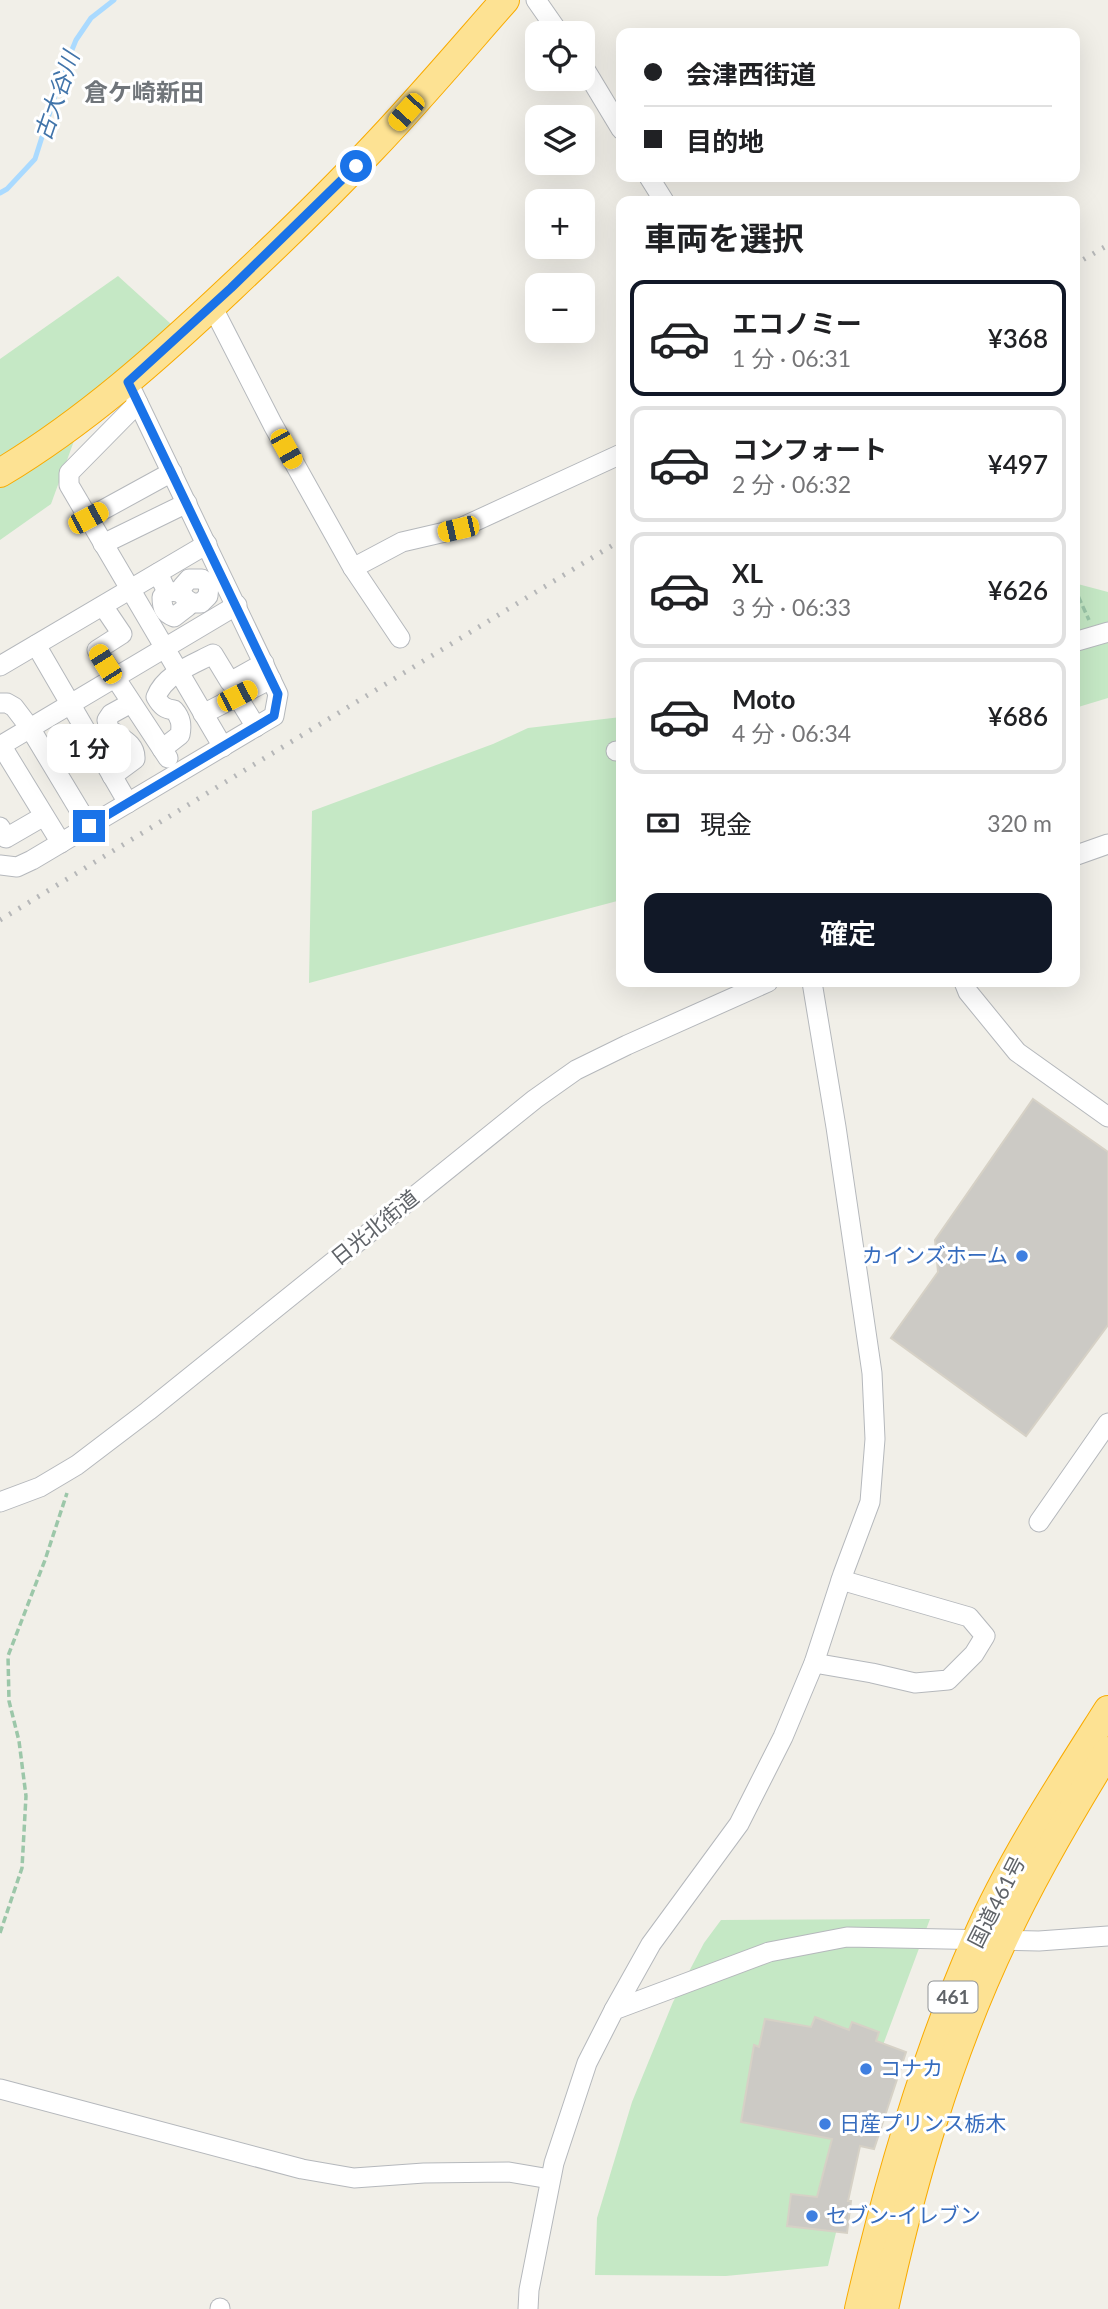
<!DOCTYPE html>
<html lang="ja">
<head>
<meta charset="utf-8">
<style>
	:root { --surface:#fff; --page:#f6f6f6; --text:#202124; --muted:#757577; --line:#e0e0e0; --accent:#111827 }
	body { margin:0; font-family:Lato,"Noto Sans JP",sans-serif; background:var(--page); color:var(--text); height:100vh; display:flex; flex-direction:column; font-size:26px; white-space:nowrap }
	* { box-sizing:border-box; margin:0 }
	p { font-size:23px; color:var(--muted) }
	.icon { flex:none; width:38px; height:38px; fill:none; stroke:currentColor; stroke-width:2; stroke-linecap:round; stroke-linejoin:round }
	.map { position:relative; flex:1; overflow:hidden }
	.sheet { position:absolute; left:616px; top:196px; width:464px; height:791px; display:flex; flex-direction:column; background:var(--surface); border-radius:14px; box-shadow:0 7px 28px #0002 }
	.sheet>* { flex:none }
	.top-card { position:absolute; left:616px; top:28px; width:464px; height:154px; border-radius:14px; box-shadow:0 7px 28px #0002; display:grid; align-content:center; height:154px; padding:0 28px; background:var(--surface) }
	.tools { position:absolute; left:525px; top:21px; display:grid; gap:14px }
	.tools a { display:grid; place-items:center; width:70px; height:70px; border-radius:14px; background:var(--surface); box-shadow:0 7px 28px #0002; font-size:35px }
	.end { position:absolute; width:32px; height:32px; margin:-16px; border:9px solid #1a73e8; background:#fff; box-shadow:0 0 0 4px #fff }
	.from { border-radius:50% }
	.bubble { position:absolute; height:49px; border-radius:14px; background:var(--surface); box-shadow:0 7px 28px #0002; font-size:23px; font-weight:600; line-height:49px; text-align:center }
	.car { position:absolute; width:21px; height:42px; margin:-21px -10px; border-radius:9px; box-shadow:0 0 5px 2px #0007; background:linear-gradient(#f5c518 24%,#345 0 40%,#f5c518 0 76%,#345 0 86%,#f5c518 0) }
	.top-card b { display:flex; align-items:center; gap:24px; height:66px; font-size:26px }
	.top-card b+b { border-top:2px solid var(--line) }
	.top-card i { width:18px; height:18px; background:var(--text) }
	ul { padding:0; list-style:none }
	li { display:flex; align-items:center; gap:21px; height:116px; margin:0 14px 10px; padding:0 14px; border:4px solid var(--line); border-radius:14px }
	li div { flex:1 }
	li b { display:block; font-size:26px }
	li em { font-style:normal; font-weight:600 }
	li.current { border-color:var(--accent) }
	li>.icon { width:63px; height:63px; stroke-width:1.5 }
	h2 { padding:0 28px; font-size:32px; line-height:84px }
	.pay { display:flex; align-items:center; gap:18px; height:77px; padding:0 28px; font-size:26px }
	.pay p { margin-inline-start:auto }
	.primary-button { display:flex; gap:14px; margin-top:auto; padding:14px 28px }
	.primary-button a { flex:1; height:80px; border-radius:14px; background:var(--accent); color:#fff; font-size:28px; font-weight:600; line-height:80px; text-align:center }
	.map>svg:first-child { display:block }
	.green { fill:#c5e8c5 }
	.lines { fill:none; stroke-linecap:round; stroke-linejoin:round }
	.stream { stroke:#aadaff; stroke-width:5 }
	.building { fill:#cccac5; stroke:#d6d1c6; stroke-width:2 }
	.minor-casing { stroke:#b5b8bc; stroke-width:21 }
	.highway-casing { stroke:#f9ab00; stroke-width:30 }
	.path { stroke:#9cc7a9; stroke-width:3.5; stroke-dasharray:7 3.5; stroke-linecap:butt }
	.minor { stroke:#fff; stroke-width:19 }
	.highway { stroke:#fde293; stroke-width:28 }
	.rail { stroke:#b6b7b8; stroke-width:5; stroke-dasharray:2 9; stroke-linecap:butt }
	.route { stroke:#1a73e8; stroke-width:9 }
	.shop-dot { fill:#3f7fe0; stroke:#fff; stroke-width:2.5 }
	.labels { text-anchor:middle; stroke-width:6; stroke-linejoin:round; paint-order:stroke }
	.shield { fill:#fff; stroke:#8f9295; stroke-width:2 }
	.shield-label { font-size:19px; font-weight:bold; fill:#5f6368 }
	.street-label { font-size:21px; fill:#5f6368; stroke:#fff }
	.shop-label { font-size:21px; fill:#366cbe; stroke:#fff; text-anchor:start }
	.water-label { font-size:23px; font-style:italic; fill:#4174aa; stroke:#fff }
	.quarter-label { font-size:24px; font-weight:bold; fill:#70757a; stroke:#fff }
</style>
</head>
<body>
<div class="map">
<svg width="1108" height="2309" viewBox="0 0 1108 2309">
	<rect width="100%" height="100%" fill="#f1efe8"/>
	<g class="green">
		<path d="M118 276 182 334 82 419 51 504 0 540V359Z"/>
		<path d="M1074 583 1108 592V698L1075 708Z"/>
		<path d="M621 717V900L309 983 312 811 493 744 528 728Z"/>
		<path d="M930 1919 877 2061 828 2266 726 2276 595 2275 597 2218 632 2102 673 2002 704 1943 721 1920Z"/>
	</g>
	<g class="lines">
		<path class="stream" d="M0 193 7 189 35 159 62 74 76 40 91 18 114 0"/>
	</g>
	<g class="building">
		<path d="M1033 1099 1108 1152V1325L1026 1436 891 1338 938 1272 935 1240Z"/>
		<path d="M815 2017 849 2030 852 2022 879 2032 876 2041 906 2052 874 2149 860 2146 848 2201H851L847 2233 787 2226 791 2194 817 2197 832 2139 741 2122 754 2045 759 2047 765 2019 811 2027Z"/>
	</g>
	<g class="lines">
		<g class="minor-casing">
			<g id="minor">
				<path d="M536 0 559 33"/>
				<path d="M583 66 621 129"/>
				<path d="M649 177 664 201"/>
				<path d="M212 306 273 425 353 568 400 638"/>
				<path d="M138 403 69 473V485L223 747"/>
				<path d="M88 518 172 472"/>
				<path d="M103 544 187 503"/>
				<path d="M353 568 402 542 458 529 621 454"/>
				<path d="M158 573 167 592 162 597C162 608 164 613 174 617L187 607C186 594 180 590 167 592"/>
				<path d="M182 594V587L189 579H202L209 585 208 596 201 603H192L186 599"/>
				<path d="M103 606 122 634 97 650 168 758"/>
				<path d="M1074 642 1108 632"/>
				<path d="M36 645 128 803"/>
				<path d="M0 666 207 544"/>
				<path d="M237 696 256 727"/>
				<path d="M0 703H7L14 707 30 728 89 826"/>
				<path d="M203 714 271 679"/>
				<path d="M1 745 61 843"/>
				<path d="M0 746 237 605"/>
				<path d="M162 749 180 735C182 725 181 718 174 710 165 709 161 706 156 697 165 674 192 665 213 654L230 682 264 663"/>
				<path d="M616 751H621"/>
				<path d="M112 776 135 759C136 743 120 738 109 729L107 720 111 714 131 703"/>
				<path d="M0 827 6 838 44 816"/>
				<path d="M1074 856 1108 844"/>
				<path d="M0 865 17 867 32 860 274 716 278 694 128 382"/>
				<path d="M964 982 968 992 1017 1052 1108 1117"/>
				<path d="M0 1502 40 1487 77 1465 148 1411 535 1099 576 1070 627 1045 768 982"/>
				<path d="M1039 1522 1108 1423"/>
				<path d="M814 1663 872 1673 915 1683 948 1680 974 1654 985 1636 969 1617 841 1580"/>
				<path d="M614 2010 651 1944 739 1824 783 1737 814 1663 843 1574 870 1502 875 1439 872 1373 836 1127 812 982"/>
				<path d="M0 2089 302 2169 354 2178 424 2173 509 2172 550 2179"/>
				<path d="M220 2309V2308"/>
				<path d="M528 2309 529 2290 554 2163 587 2063 614 2010 769 1952 847 1937 1039 1941 1108 1936"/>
			</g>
		</g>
		<g class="highway-casing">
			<g id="highway">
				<path d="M0 473C85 422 159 356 231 288 279 243 326 198 371 150 417 102 461 50 505 0"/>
				<path d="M859 2309C888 2183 924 2059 976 1940 1011 1860 1061 1784 1108 1710"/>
				<path d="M884 2309C912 2181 948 2055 1005 1936 1035 1872 1071 1811 1108 1751"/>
			</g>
		</g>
		<g class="path">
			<path d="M1074 587 1089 620"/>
			<path d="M0 1933 22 1868 26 1796 19 1741 9 1701 8 1656 45 1560 67 1493"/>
		</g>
		<use href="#minor" class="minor"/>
		<use href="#highway" class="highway"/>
		<g class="rail">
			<path d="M1074 265 1108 245"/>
			<path d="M0 920 621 540"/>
		</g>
	</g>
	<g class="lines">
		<path class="route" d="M89 826 274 716 278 694 128 382 231 288 356 166"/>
	</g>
	<g class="shop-dot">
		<circle cx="1022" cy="1256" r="7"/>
		<circle cx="866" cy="2069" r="7"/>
		<circle cx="825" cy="2124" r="7"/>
		<circle cx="812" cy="2216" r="7"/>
	</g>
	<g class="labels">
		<rect class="shield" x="928.5" y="1981.5" width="49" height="31" rx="5"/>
		<g class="shield-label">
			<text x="953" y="2004">461</text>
		</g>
		<g class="street-label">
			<text transform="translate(375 1228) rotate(-39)" y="7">日光北街道</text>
			<text transform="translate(997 1902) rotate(-63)" y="7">国道461号</text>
		</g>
		<g class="shop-label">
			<text x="1008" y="1263" text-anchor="end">カインズホーム</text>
			<text x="880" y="2076">コナカ</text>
			<text x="839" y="2131">日産プリンス栃木</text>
			<text x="826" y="2223">セブン-イレブン</text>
		</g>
		<g class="water-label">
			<text transform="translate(57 96) rotate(-71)" y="8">古大谷川</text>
		</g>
		<g class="quarter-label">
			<text x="144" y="101">倉ケ崎新田</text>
		</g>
	</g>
</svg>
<div class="tools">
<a><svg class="icon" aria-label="locate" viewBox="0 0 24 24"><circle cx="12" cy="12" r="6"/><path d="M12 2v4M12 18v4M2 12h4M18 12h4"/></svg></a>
<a><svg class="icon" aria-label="layers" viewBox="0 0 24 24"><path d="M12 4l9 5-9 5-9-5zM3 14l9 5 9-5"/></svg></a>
<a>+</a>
<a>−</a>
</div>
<i class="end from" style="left:356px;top:166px"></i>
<i class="end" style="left:89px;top:826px"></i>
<div class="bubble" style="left:47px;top:724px;width:84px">1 分</div>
<i class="car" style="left:406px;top:112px;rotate:222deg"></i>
<i class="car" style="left:286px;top:449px;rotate:151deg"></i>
<i class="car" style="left:88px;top:518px;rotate:62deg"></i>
<i class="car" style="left:458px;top:529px;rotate:257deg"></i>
<i class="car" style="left:105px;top:664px;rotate:328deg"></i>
<i class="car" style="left:237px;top:696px;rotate:63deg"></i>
<div class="top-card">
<b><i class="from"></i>会津西街道</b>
<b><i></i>目的地</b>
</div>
<section class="sheet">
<h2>車両を選択</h2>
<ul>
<li class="current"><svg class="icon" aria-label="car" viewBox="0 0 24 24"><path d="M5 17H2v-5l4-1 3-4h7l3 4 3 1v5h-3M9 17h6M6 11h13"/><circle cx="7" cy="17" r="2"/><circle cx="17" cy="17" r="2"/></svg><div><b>エコノミー</b><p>1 分 · 06:31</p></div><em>¥368</em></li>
<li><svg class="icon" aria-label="car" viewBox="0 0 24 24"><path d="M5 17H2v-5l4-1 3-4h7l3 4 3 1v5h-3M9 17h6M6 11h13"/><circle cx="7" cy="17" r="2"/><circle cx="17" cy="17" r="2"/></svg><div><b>コンフォート</b><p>2 分 · 06:32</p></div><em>¥497</em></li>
<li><svg class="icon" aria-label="car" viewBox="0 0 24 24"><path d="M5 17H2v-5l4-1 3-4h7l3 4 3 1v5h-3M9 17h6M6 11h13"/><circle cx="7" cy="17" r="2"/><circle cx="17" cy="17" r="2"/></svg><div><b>XL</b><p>3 分 · 06:33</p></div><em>¥626</em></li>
<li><svg class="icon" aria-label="car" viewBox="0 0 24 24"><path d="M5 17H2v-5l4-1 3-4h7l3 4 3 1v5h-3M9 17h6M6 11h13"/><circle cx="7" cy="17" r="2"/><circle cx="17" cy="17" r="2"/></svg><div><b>Moto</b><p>4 分 · 06:34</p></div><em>¥686</em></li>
</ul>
<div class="pay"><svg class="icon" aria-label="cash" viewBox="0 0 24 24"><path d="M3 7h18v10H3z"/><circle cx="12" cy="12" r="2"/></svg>現金<p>320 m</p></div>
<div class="primary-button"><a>確定</a></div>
</section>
</div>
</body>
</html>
